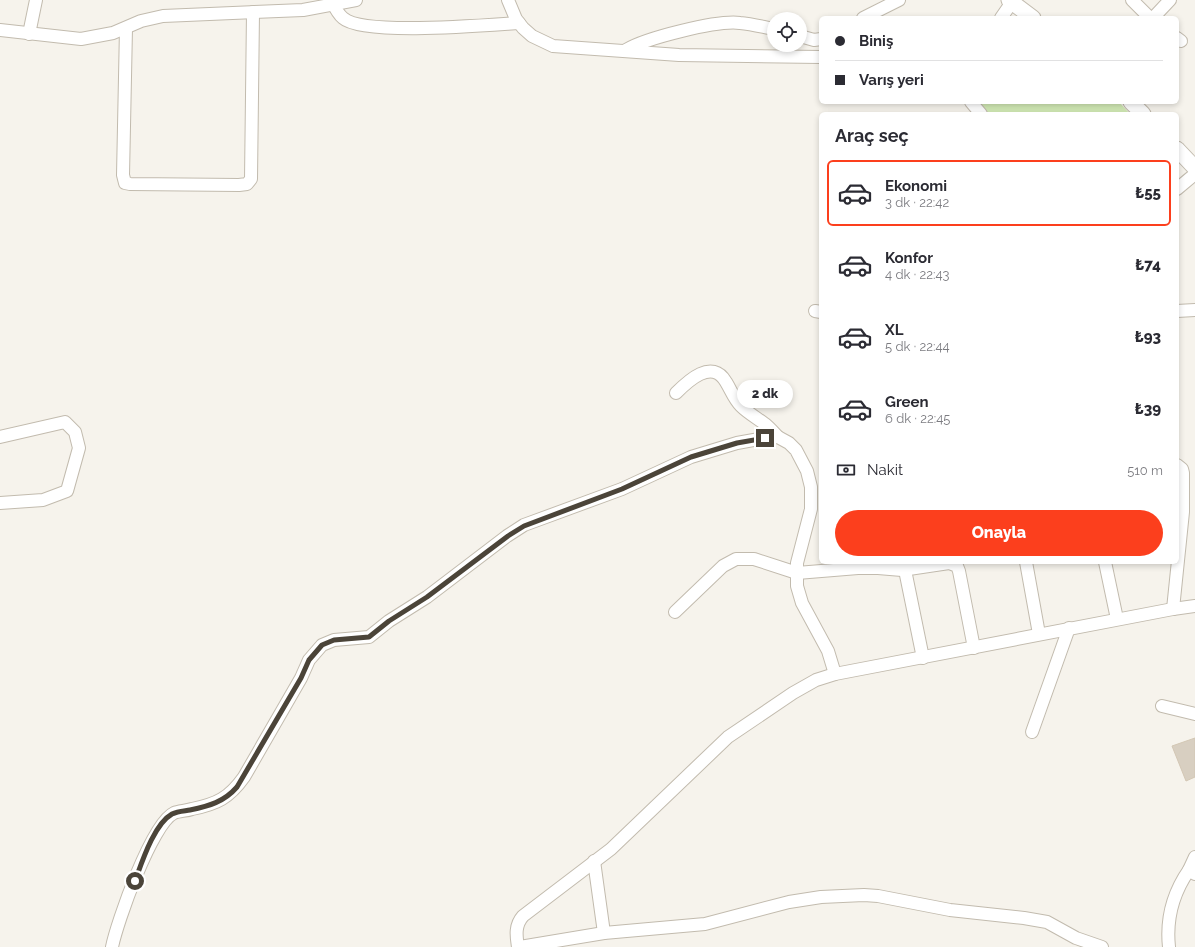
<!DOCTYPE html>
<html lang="tr">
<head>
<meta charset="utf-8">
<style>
	:root { --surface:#fff; --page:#f2f2f3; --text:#2b2b33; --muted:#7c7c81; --line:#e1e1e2; --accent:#fc3f1d }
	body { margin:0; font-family:Raleway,sans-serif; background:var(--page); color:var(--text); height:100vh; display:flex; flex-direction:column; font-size:15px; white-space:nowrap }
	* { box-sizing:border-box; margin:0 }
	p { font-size:13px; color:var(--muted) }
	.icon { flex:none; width:22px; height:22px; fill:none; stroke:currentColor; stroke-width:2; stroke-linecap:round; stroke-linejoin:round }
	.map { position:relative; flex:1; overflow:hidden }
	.panel { position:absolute; left:819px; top:112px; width:360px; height:452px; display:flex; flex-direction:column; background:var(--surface); border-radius:6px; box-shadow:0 2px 6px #0003 }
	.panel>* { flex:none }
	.banner { position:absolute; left:819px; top:16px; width:360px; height:88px; border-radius:6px; box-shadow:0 2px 6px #0003; display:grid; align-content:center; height:88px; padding:0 16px; background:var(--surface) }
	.controls { position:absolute; left:767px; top:12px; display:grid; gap:8px }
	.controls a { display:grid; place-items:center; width:40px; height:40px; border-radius:50%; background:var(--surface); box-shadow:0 2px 6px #0003; font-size:20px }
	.end { position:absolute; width:18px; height:18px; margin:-9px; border:5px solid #4b4439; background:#fff; box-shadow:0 0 0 2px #fff }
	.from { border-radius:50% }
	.bubble { position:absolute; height:28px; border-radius:14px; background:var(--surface); box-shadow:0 2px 6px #0003; font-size:13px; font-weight:800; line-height:28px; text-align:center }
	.banner b { display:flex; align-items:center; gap:14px; height:38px; font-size:15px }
	.banner b+b { border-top:1px solid var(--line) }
	.banner i { width:10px; height:10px; background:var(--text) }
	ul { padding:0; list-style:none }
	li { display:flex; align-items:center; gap:12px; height:66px; margin:0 8px 6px; padding:0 8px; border:2px solid transparent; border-radius:6px }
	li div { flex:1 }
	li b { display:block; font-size:15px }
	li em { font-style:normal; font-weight:800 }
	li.on { border-color:var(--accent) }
	li>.icon { width:36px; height:36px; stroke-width:1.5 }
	h2 { padding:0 16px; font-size:18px; line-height:48px }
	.pay { display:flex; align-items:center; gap:10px; height:44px; padding:0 16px; font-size:15px }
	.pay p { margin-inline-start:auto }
	.primary-button { display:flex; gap:8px; margin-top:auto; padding:8px 16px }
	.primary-button a { flex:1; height:46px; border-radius:24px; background:var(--accent); color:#fff; font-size:16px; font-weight:800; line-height:46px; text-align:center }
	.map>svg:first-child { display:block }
	.green { fill:#d2eab5 }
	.building { fill:#d8cfc1; stroke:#d3c7b4 }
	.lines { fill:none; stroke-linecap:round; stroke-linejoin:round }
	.minor-casing { stroke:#c2bbae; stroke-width:14 }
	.tertiary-casing { stroke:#c2bbae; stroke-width:17 }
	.minor { stroke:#fff; stroke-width:12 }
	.tertiary { stroke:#fff; stroke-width:15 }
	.route { stroke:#4b4439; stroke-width:5 }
</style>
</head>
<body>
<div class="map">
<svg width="1195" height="947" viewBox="0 0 1195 947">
	<rect width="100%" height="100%" fill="#f6f3ec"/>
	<path class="green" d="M980 102H1119L1130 114H989Z"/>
	<path class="building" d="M1195 738V777L1186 781 1172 746Z"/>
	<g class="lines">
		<g class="minor-casing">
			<g id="minor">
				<path d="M331 0C334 6 338 14 343 18 363 36 488 25 519 23"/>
				<path d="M508 0 516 19 523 28 532 36 553 46 679 55 821 57"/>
				<path d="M1132 0 1150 18"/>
				<path d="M863 18 899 0"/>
				<path d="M1001 18 1012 2"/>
				<path d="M1153 18 1170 0"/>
				<path d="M126 28 123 175 125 183 130 184 239 185 247 184 251 179 253 12"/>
				<path d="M0 30 81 39 113 33 141 21 163 16 303 10 356 0"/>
				<path d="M29 34 36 0"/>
				<path d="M800 36 814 40 821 39"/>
				<path d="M1177 38 1181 41"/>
				<path d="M626 50C646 38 717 20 740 23 752 24 763 27 774 29"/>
				<path d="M971 102 981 114"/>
				<path d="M1177 189 1195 174"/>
				<path d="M815 311 821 312"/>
				<path d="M1177 311 1195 310"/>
				<path d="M676 393C688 381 712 358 726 382 731 390 734 399 741 406 748 413 757 418 765 424 770 428 774 433 778 437"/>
				<path d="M0 437 65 422 75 432 79 448 67 491 43 500 0 503"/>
				<path d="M1026 562 1039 634"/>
				<path d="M1105 562 1117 619"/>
				<path d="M905 570 923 658"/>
				<path d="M1173 609 1183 512V473L1182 469 1177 465"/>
				<path d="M675 612 723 566 736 559H754L797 573 858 568H878L902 570 949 563 957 566 959 571 974 648"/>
				<path d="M1162 706 1195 714"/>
				<path d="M1032 732 1069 628"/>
				<path d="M1195 857 1189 870 1195 874"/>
				<path d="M594 861 604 933"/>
				<path d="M112 947C117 922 152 823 174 813 179 811 186 811 192 809 217 804 229 798 244 777L301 678 309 660 322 645 334 640 369 637 389 621 427 597 507 536 524 525 622 489 691 457 737 443 765 438 778 437 789 443 796 450 807 471 811 487V509L797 563V586L802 603 828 651 835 674"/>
				<path d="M518 947C516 935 515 925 523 916L611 849 728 737 793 693 816 680 835 674 1173 609 1195 606"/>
				<path d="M520 947 604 933 705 924 789 902 821 897 864 895 878 896 950 910 1024 918 1047 922 1076 938 1102 947"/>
				<path d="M1169 947C1166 919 1173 893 1189 870"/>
			</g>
		</g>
		<g class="tertiary-casing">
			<g id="tertiary">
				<path d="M1009 0 1033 18"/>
				<path d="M1131 102 1143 114"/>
				<path d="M1177 149 1195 168"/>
			</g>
		</g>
		<use href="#minor" class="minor"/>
		<use href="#tertiary" class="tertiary"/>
	</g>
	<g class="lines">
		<path class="route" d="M135 881C142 862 154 824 172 814 178 811 185 811 190 810 209 806 224 802 237 787L301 678 309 660 322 645 334 640 369 637 389 621 427 597 508 536 524 526 622 489 691 457 737 443 765 438"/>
	</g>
</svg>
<div class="controls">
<a><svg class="icon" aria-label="locate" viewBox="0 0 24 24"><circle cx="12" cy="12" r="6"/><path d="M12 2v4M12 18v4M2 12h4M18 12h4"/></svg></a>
</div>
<i class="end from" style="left:135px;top:881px"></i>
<i class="end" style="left:765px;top:438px"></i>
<div class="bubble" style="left:737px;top:380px;width:56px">2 dk</div>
<div class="banner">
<b><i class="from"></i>Biniş</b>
<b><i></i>Varış yeri</b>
</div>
<section class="panel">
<h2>Araç seç</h2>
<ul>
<li class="on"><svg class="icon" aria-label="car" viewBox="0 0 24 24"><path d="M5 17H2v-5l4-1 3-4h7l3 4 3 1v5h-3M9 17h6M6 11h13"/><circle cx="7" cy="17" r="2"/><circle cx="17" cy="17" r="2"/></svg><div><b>Ekonomi</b><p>3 dk · 22:42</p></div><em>₺55</em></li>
<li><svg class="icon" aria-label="car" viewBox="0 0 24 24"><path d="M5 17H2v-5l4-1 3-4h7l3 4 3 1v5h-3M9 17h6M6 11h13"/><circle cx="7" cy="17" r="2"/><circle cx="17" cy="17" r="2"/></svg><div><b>Konfor</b><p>4 dk · 22:43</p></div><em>₺74</em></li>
<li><svg class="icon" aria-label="car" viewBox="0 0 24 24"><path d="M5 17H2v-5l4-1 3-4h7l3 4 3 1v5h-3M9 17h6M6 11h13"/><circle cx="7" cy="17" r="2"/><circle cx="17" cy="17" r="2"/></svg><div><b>XL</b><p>5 dk · 22:44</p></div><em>₺93</em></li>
<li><svg class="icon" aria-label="car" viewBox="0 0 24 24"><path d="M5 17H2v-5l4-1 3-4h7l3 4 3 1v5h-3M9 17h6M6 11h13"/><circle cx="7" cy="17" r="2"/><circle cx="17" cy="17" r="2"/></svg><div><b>Green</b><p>6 dk · 22:45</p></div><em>₺39</em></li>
</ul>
<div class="pay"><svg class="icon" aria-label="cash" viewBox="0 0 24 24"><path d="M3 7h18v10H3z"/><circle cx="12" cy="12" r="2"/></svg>Nakit<p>510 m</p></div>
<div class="primary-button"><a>Onayla</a></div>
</section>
</div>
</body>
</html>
